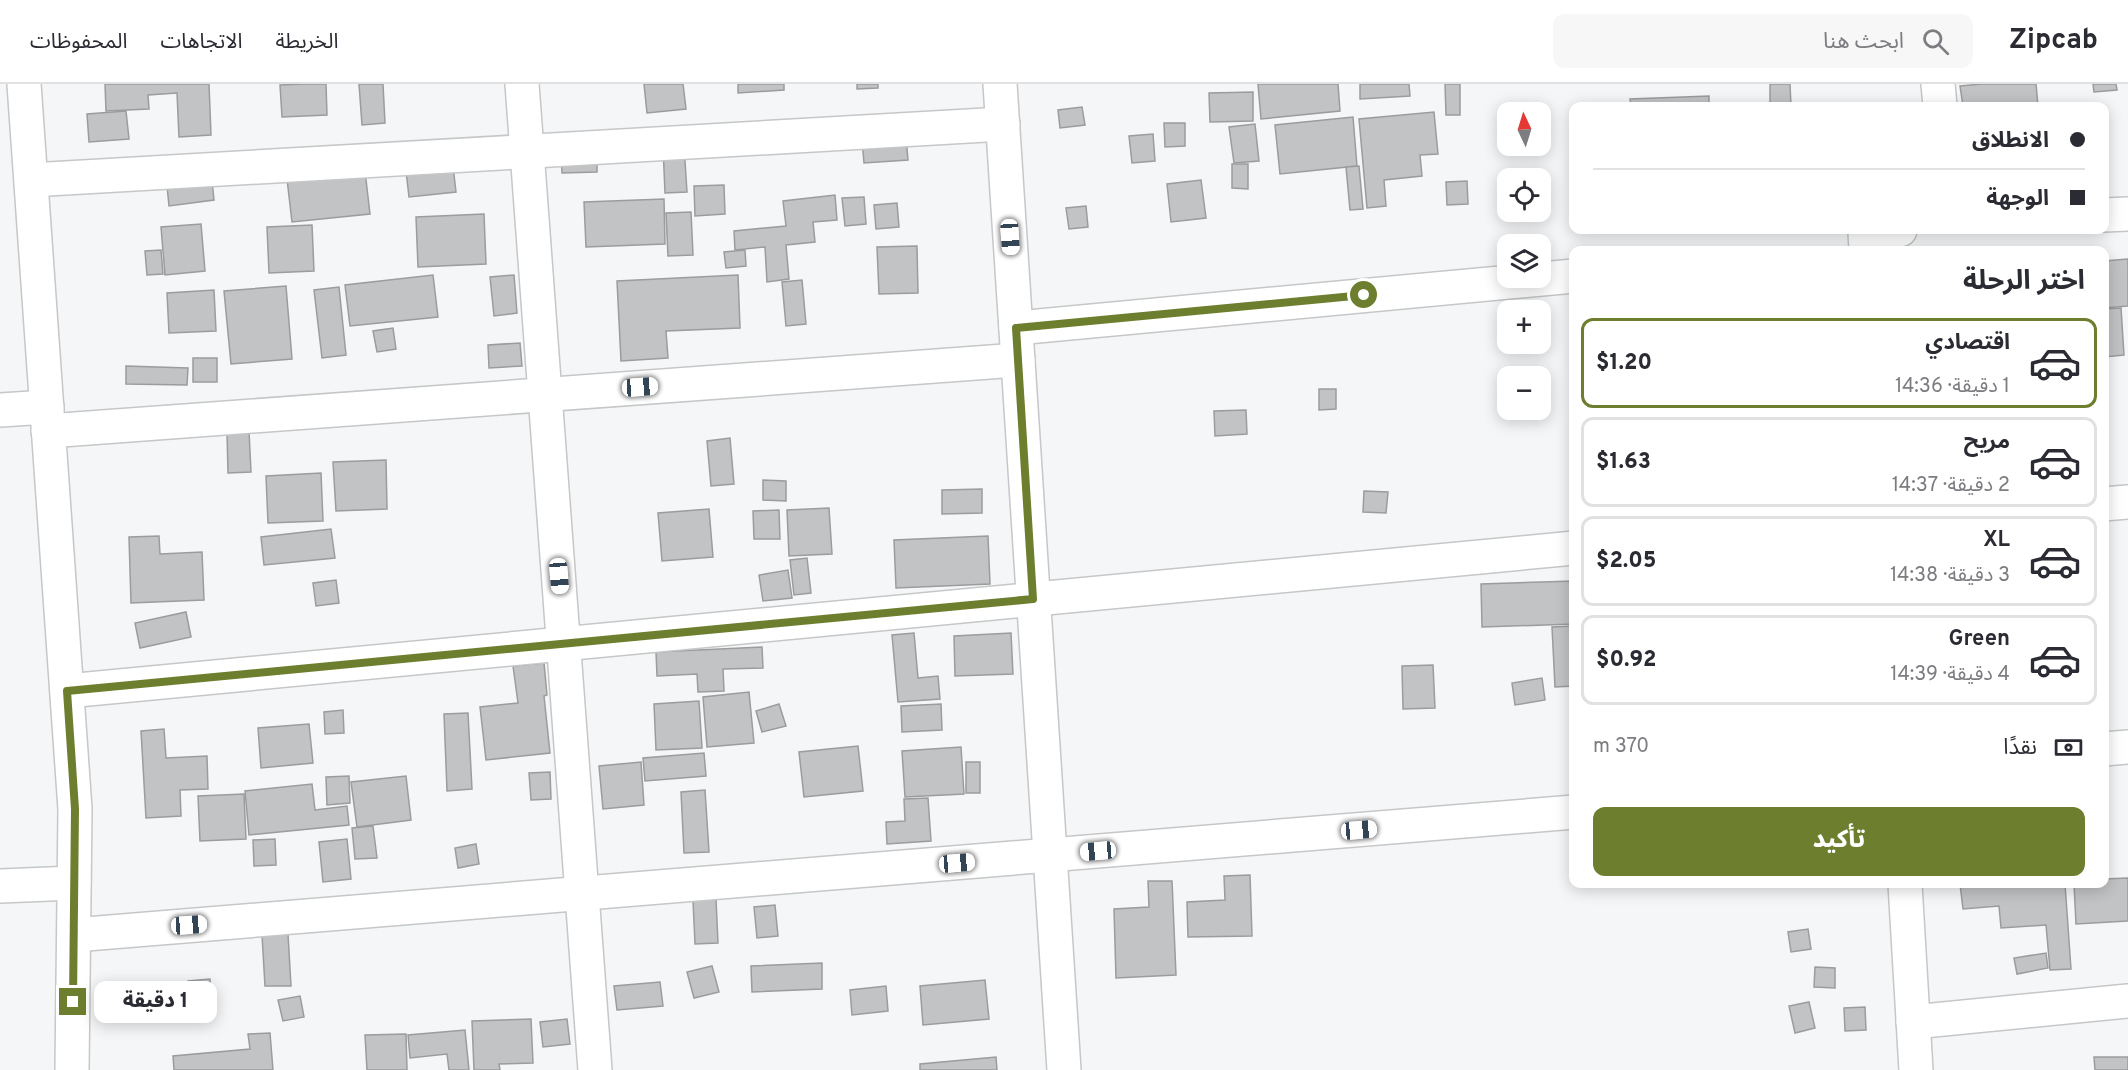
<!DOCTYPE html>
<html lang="ar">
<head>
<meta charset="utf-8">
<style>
	:root { --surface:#fff; --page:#f7f7f7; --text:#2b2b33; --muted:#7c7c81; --line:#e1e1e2; --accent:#6d7f2e }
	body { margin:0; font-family:Overpass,"Noto Sans Arabic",sans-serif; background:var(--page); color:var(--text); direction:rtl; height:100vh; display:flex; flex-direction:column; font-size:22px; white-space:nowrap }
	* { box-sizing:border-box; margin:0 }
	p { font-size:20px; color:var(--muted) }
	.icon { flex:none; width:33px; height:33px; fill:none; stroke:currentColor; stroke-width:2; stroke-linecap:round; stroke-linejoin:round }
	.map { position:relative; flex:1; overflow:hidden; direction:ltr }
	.sheet { position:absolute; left:1569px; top:162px; width:540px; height:642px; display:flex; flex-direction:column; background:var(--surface); border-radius:12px; box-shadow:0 3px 15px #0003; direction:rtl }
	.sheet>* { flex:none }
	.top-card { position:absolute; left:1569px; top:18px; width:540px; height:132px; border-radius:12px; box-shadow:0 3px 15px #0003; direction:rtl; display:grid; align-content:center; height:132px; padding:0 24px; background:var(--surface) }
	.needle { width:39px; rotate:356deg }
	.tools { position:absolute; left:1497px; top:18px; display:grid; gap:12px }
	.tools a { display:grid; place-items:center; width:54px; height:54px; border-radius:12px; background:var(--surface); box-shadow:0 3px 15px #0003; font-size:30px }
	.end { position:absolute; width:27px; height:27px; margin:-14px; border:8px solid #6d7f2e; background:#fff; box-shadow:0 0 0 3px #fff }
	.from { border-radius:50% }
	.bubble { position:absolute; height:42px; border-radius:12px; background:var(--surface); box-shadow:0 3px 15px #0003; font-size:20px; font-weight:800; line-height:42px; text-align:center; direction:rtl }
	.car { position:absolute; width:18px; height:36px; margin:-18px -9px; border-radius:8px; box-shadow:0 0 4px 2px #0007; background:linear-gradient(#fff 24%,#345 0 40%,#fff 0 76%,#345 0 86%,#fff 0) }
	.top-card b { display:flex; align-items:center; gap:21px; height:57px; font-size:22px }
	.top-card b+b { border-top:2px solid var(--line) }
	.top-card i { width:15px; height:15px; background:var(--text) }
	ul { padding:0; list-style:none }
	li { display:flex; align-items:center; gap:18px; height:90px; margin:0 12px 9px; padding:0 12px; border:3px solid var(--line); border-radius:12px }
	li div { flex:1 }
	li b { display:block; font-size:22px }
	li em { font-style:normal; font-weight:800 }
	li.current { border-color:var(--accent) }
	li>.icon { width:54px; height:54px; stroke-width:1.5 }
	h2 { padding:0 24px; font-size:27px; line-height:72px }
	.pay { display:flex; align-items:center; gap:15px; height:66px; padding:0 24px; font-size:22px }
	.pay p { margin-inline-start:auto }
	.primary-button { display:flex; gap:12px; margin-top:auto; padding:12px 24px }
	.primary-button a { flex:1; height:69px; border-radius:12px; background:var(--accent); color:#fff; font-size:24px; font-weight:800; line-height:69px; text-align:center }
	header { display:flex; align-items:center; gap:36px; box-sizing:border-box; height:84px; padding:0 30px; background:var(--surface); border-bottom:2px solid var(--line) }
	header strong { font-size:28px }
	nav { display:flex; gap:33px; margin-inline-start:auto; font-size:21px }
	.search { width:420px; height:54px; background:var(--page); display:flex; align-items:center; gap:15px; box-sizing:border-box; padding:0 21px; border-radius:12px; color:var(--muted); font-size:22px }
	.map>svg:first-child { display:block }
	.building { fill:#c2c3c5; stroke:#9a9c9d; stroke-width:1.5 }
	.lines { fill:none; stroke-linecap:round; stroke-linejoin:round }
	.street-casing { stroke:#c5c7c8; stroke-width:36 }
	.street { stroke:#fff; stroke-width:33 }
	.route { stroke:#6d7f2e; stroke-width:8 }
</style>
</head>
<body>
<header>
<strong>Zipcab</strong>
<div class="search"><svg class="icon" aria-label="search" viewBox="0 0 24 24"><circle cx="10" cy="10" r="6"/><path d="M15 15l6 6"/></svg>ابحث هنا</div>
<nav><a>الخريطة</a><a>الاتجاهات</a><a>المحفوظات</a></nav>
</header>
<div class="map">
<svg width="2128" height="986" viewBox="0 0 2128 986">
	<rect width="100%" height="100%" fill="#f4f6f8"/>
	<g class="building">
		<path d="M105 0H209L211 51 179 53 177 9 148 11 149 25 106 27Z"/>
		<path d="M304 0H326L327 31 282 33 280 1Z"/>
		<path d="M359 0H383L385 39 362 41Z"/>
		<path d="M644 0H683L686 25 647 29Z"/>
		<path d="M738 0H784V6L738 9Z"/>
		<path d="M857 0H878V4L857 5Z"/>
		<path d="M1258 0H1338L1340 27 1261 35Z"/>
		<path d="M1360 0H1409L1410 12 1360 15Z"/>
		<path d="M1445 0H1460V31H1446Z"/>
		<path d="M1770 0H1790L1791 22H1770Z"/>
		<path d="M1982 0H2036L2038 22H1963L1960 2Z"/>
		<path d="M2093 0H2116L2117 6 2094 8Z"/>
		<path d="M1253 8V37L1210 38 1209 9Z"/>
		<path d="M1709 12V22H1631L1630 15Z"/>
		<path d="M1082 23 1085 41 1060 44 1058 26Z"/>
		<path d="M126 27 129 55 89 58 87 30Z"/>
		<path d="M1434 28 1438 70 1420 71 1422 92 1384 96 1386 122 1367 124 1359 35Z"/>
		<path d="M1353 33 1357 82 1280 90 1275 41Z"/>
		<path d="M1164 39H1185V62L1165 63Z"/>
		<path d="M1255 40 1259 77 1234 79 1229 43Z"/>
		<path d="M1153 50 1155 77 1132 79 1129 52Z"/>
		<path d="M906 53 908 76 864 79 862 56Z"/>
		<path d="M597 61V88L562 89 561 62Z"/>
		<path d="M663 62H684L687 108 665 109Z"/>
		<path d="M1232 80H1248V105L1232 104Z"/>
		<path d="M453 82 456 108 409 113 406 87Z"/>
		<path d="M1359 82 1363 125 1350 126 1346 83Z"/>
		<path d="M365 87 370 130 292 138 287 95Z"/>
		<path d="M1201 96 1206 134 1171 138 1167 100Z"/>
		<path d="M212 97 214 116 169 122 167 102Z"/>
		<path d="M1467 97 1468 120 1447 121 1446 98Z"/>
		<path d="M724 101 725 130 695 132 694 102Z"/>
		<path d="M835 111 837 136 813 138 815 158 786 161 789 195 767 198 765 163 735 166 734 147 786 142 783 117Z"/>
		<path d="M864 113 866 140 845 142 842 114Z"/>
		<path d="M664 115 665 160 586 163 584 118Z"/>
		<path d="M897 119 899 143 876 145 874 121Z"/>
		<path d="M1540 120 1542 134 1518 137 1517 128H1540Z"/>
		<path d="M1086 122 1088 143 1069 145 1066 124Z"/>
		<path d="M691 128 693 171 668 172 666 129Z"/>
		<path d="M484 130 486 180 418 183 416 133Z"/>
		<path d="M201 140 205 187 165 191 161 143Z"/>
		<path d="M312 141 314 187 269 189 267 143Z"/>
		<path d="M917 162 918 209 879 210 877 163Z"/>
		<path d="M161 166 163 190 147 191 145 167Z"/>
		<path d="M745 166 746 182 726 184 724 168Z"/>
		<path d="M2128 175V222L2104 224V177Z"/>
		<path d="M433 191 438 233 350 242 345 201Z"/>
		<path d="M514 191 517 229 494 232 490 193Z"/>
		<path d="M738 191 740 244 666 247 668 274 621 277 617 197Z"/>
		<path d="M802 196 806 240 786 242 782 198Z"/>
		<path d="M286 202 292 275 231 280 224 207Z"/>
		<path d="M339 203 346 271 322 274 314 206Z"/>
		<path d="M214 206 216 247 169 249 167 209Z"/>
		<path d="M2121 224 2124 271 2104 273V225Z"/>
		<path d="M393 244 396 265 377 268 373 247Z"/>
		<path d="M520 259 522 282 489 284 488 261Z"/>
		<rect x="193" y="274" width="24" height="24"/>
		<path d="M126 282 188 284 187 301 126 300Z"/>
		<path d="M1319 305H1336V325L1319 326Z"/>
		<path d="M1246 326 1247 350 1215 352 1214 327Z"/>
		<path d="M249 347 251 388 228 389 227 348Z"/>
		<path d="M730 354 734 400 711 402 707 357Z"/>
		<path d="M386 376 387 425 336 427 333 378Z"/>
		<path d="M321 389 323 437 268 439 266 392Z"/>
		<path d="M763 396 786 397V417L763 416Z"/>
		<path d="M982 405V429L942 430V406Z"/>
		<path d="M1364 407 1388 408 1386 429 1363 428Z"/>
		<path d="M829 424 832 470 789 472 787 426Z"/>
		<path d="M709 425 713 473 662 477 658 429Z"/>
		<path d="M779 426 780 455H754L753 427Z"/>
		<path d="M331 445 335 474 264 481 261 453Z"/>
		<path d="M159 452 160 470 202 468 204 516 131 519 129 453Z"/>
		<path d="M988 452 990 500 896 504 894 456Z"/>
		<path d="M807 474 811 509 794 511 790 476Z"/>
		<path d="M788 486 792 514 763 517 759 491Z"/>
		<path d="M336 496 339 519 316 522 313 499Z"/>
		<path d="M1574 497V540L1482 543 1481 500Z"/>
		<path d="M186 528 191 553 140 564 135 539Z"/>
		<path d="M1574 542V602L1555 603 1552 543Z"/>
		<path d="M914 549 918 594 938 592 940 615 898 618 892 551Z"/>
		<path d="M1011 549 1013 590 955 592 954 552Z"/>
		<path d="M762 563 763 584 723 585 724 607 698 608 697 590 657 592 656 568Z"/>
		<path d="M544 579 547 611 544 612 550 669 486 676 480 623 518 619 513 582Z"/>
		<path d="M1433 581 1435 624 1403 625 1402 582Z"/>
		<path d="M1542 594 1545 616 1515 621 1512 599Z"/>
		<path d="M749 608 754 659 707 663 703 613Z"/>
		<path d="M699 617 702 664 656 666 654 620Z"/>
		<path d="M779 620 786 642 762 648 756 627Z"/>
		<path d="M941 620 942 646 902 648 901 622Z"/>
		<path d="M343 626 344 649 325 650 324 628Z"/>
		<path d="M468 629 472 705 447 707 444 630Z"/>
		<path d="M309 640 313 679 261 684 258 644Z"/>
		<path d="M164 645 166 674 207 672 208 705 180 706 181 732 146 734 141 647Z"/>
		<path d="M858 662 863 707 804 713 799 668Z"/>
		<path d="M961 663 964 710 905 713 902 667Z"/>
		<path d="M704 669 706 692 645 697 643 674Z"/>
		<path d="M641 678 644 721 603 725 599 682Z"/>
		<rect x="966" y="678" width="14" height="31"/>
		<path d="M550 688 551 715 531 716 529 689Z"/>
		<path d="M349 692 350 719 327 721 326 693Z"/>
		<path d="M406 692 411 736 357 743 351 698Z"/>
		<path d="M312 700 315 726 347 722 349 741 249 751 245 707Z"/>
		<path d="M705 706 709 768 684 769 681 708Z"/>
		<path d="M244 710 246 755 200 757 198 712Z"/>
		<path d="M928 714 931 757 887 760 886 738 905 737 904 715Z"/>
		<path d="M373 742 377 774 355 775 352 744Z"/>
		<path d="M275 755 276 781 254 782 253 756Z"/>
		<path d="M347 755 351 795 323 798 319 758Z"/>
		<path d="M476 760 479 780 458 784 455 764Z"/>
		<path d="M1250 791 1252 852 1188 853 1187 818 1225 816 1224 792Z"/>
		<path d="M2128 794V837L2076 840 2074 800H2104V795Z"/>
		<path d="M1148 797H1172L1176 891 1116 894 1114 825 1149 823Z"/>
		<path d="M1960 800H2065L2071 885 2050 886 2046 841 2001 844 1999 822 1963 825Z"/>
		<path d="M716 815 718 859 695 860 693 816Z"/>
		<path d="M775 821 778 852 757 854 754 823Z"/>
		<path d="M1808 845 1811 865 1791 868 1788 848Z"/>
		<path d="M288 850 291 902H265L262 851Z"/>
		<path d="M2046 869 2048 884 2017 890 2014 874Z"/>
		<path d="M822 879V905L752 908 751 882Z"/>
		<path d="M712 882 719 908 694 914 687 888Z"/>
		<path d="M1815 883 1835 884V904L1814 903Z"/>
		<path d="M210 895 212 920 189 922 188 897Z"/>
		<path d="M985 896 989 935 923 941 920 902Z"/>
		<path d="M660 898 663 922 617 926 614 902Z"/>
		<path d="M886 902 888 927 852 931 850 906Z"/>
		<path d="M300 912 304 933 283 937 278 916Z"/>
		<path d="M1809 918 1815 944 1795 949 1789 922Z"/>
		<path d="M1865 923 1866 946 1845 947 1844 924Z"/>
		<path d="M531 935 533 979 499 980 500 986H474L472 937Z"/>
		<path d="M567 935 570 960 543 963 540 938Z"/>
		<path d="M465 946 469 986H449L447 970 410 974 408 951Z"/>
		<path d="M270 949 273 986H174L173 972 250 965 248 950Z"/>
		<path d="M406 950 407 986H367L365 951Z"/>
		<path d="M996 973 997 986H920V980Z"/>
		<path d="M2094 973H2128V986H2095Z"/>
	</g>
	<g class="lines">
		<g class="street-casing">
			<g id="street">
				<path d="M24 0 75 725 72 986"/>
				<path d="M522 0 595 986"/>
				<path d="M1000 0 1064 986"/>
				<path d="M1938 0 1940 22"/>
				<path d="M31 96 1003 40"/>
				<path d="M2104 131 2128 130"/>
				<path d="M1866 166 1865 148 1900 146"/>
				<path d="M1016 244 1574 192"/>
				<path d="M0 326 47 323"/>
				<path d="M48 347 1018 276"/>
				<path d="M2104 420 2128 418"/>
				<path d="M67 607 1574 464"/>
				<path d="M2104 665 2128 663"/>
				<path d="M1905 800 1916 986"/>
				<path d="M0 802 74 799"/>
				<path d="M74 851 1574 728"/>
				<path d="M1913 938 2128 917"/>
			</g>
		</g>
		<use href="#street" class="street"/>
	</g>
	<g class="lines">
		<path class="route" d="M73 918 75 725 67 607 1033 515 1016 244 1364 211"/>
	</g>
</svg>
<div class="tools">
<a><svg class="needle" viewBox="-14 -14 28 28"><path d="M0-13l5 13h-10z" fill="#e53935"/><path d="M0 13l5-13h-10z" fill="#7c7c81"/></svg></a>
<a><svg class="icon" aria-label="locate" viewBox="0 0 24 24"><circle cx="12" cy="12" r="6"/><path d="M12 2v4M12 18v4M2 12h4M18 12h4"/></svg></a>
<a><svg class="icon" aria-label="layers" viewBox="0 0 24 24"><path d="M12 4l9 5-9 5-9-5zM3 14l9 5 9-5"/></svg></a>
<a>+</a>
<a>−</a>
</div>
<i class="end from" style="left:1364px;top:211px"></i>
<i class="end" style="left:73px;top:918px"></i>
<div class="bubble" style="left:94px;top:897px;width:123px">1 دقيقة</div>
<i class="car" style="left:1010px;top:153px;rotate:176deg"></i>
<i class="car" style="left:640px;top:303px;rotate:86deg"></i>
<i class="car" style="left:559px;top:492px;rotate:175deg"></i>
<i class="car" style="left:1359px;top:746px;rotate:85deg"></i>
<i class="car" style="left:1098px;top:767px;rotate:265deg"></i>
<i class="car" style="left:957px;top:779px;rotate:85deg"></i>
<i class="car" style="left:189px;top:841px;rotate:86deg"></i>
<div class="top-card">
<b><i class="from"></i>الانطلاق</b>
<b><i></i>الوجهة</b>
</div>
<section class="sheet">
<h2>اختر الرحلة</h2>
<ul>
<li class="current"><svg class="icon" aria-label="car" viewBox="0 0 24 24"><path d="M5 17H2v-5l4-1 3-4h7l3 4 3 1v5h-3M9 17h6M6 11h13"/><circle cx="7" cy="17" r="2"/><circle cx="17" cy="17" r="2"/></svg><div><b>اقتصادي</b><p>1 دقيقة · 14:36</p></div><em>$1.20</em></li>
<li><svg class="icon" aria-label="car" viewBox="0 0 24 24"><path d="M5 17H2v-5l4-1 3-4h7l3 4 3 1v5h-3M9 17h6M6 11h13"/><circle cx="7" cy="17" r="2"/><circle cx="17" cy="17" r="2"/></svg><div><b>مريح</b><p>2 دقيقة · 14:37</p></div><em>$1.63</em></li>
<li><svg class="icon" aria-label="car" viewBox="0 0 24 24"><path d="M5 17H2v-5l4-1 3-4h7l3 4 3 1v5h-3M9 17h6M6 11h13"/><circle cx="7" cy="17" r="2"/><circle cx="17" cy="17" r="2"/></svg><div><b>XL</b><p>3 دقيقة · 14:38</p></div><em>$2.05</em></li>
<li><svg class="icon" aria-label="car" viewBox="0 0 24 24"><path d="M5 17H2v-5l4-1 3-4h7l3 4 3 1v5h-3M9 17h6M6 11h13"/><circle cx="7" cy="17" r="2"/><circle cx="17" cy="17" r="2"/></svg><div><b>Green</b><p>4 دقيقة · 14:39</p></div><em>$0.92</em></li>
</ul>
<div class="pay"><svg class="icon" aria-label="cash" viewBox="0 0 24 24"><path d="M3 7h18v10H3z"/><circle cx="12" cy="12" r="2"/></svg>نقدًا<p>370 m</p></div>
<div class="primary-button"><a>تأكيد</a></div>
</section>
</div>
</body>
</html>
